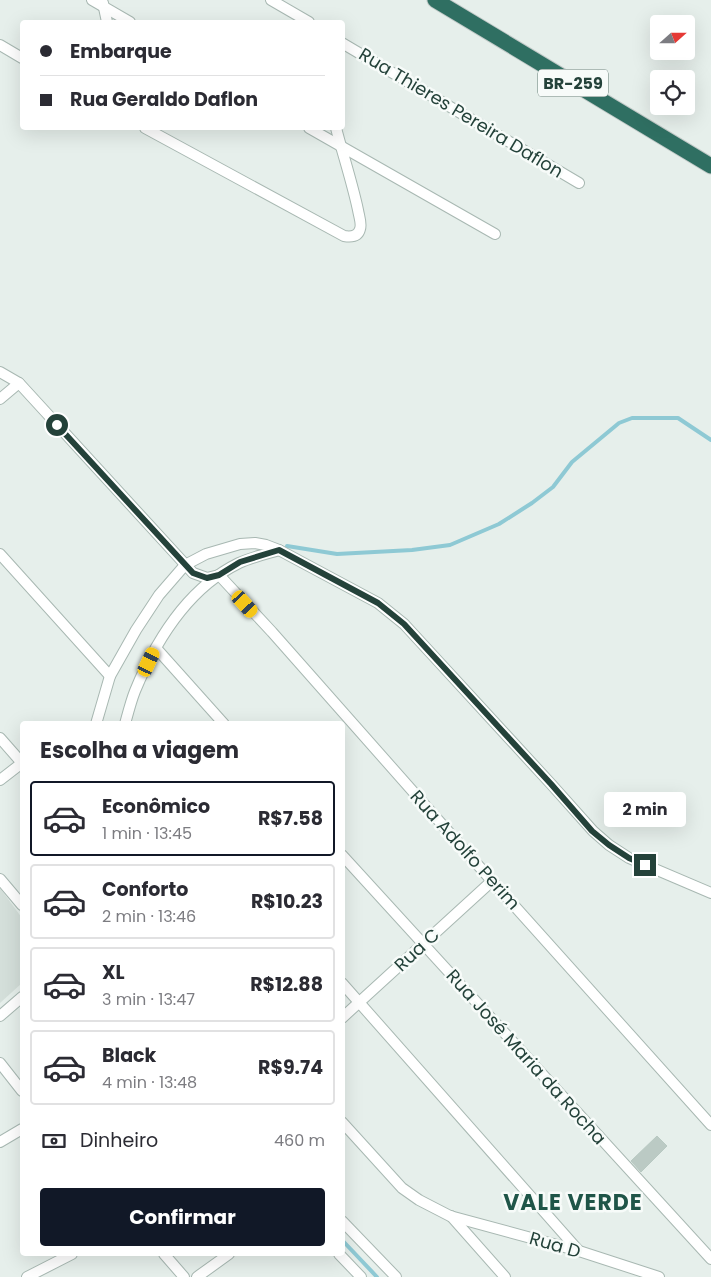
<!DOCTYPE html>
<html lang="pt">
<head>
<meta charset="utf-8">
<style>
	:root { --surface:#fff; --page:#f2f2f3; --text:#2b2b33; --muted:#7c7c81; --line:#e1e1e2; --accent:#111827 }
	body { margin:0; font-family:Poppins,sans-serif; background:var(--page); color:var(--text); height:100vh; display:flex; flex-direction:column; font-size:19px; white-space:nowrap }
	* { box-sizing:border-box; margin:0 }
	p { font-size:16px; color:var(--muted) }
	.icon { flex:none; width:28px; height:28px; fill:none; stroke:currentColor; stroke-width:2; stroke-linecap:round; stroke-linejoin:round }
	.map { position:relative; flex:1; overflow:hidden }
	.sheet { position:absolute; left:20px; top:721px; width:325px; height:535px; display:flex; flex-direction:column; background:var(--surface); border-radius:5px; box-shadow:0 5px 20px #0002 }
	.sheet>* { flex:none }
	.hud { position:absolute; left:20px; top:20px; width:325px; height:110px; border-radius:5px; box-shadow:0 5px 20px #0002; display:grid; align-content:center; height:110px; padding:0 20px; background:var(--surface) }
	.needle { width:32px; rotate:69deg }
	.controls { position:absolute; left:650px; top:15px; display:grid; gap:10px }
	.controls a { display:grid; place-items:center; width:45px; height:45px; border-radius:5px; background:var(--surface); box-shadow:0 5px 20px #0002; font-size:25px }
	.end { position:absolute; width:22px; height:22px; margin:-11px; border:6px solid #24423a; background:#fff; box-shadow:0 0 0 2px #fff }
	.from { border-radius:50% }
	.bubble { position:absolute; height:35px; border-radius:5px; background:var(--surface); box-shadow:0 5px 20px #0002; font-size:16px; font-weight:700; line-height:35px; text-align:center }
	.car { position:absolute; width:15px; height:30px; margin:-15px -8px; border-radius:6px; box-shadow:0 0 4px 1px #0007; background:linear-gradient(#f5c518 24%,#345 0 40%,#f5c518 0 76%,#345 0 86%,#f5c518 0) }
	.hud b { display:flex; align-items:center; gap:18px; height:48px; font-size:19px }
	.hud b+b { border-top:1px solid var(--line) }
	.hud i { width:12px; height:12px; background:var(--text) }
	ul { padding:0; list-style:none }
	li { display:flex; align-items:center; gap:15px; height:75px; margin:0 10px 8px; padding:0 10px; border:2px solid var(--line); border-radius:5px }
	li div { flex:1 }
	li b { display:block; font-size:19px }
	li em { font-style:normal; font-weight:700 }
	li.on { border-color:var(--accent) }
	li>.icon { width:45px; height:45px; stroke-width:1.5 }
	h2 { padding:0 20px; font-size:22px; line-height:60px }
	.pay { display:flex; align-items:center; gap:12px; height:55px; padding:0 20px; font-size:19px }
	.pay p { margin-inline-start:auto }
	.cta { display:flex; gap:10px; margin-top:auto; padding:10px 20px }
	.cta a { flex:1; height:58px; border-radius:5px; background:var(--accent); color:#fff; font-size:20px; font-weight:700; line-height:58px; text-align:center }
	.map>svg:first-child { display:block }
	.built { fill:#d4dfda }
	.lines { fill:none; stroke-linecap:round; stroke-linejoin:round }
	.stream { stroke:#8ec9d4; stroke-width:4 }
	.building { fill:#bbcac4; stroke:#b8c9c2 }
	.street-casing { stroke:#a8b8b2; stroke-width:12 }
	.highway-casing { stroke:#c2cac8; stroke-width:17 }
	.street { stroke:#fff; stroke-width:10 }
	.highway { stroke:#2f6f62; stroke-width:15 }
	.route { stroke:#24423a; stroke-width:6 }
	.labels { text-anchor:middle; stroke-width:5; stroke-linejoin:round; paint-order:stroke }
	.shield { fill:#f7fbf9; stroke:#637a73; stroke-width:1 }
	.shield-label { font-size:16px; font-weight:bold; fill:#24423a }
	.street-label { font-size:18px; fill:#24423a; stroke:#f7fbf9 }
	.district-label { font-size:22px; font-weight:bold; letter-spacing:1px; fill:#1f5548; stroke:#f7fbf9 }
</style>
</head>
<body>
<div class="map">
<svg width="711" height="1277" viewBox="0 0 711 1277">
	<rect width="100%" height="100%" fill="#e6efeb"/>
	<path class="built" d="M0 888 22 918V983L0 1003Z"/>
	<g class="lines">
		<g class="stream">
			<path d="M287 546 337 554 412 550 450 545 499 524 532 503 553 487 572 462 619 423 632 418H678L711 440"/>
			<path d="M342 1240 377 1277"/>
		</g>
	</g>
	<path class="building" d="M657 1136 667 1146 641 1172 631 1161Z"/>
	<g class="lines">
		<g class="street-casing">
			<g id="street">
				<path d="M92 0 130 22"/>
				<path d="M271 0 309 22"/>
				<path d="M103 3 107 22"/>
				<path d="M342 43 579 183"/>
				<path d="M0 45 22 58"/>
				<path d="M145 128 344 236C350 237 358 237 360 229 362 224 359 216 358 210 352 182 343 155 336 128"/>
				<path d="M309 128 495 234"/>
				<path d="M0 372 19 383 193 573 207 578 219 575"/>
				<path d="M0 399 19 383"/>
				<path d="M0 554 110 676"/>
				<path d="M219 575 272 632 492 881 711 1125"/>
				<path d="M156 648 224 724"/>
				<path d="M96 724 110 676 136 630 159 595 185 565 206 554 240 544 255 543 266 545 279 550 378 603 404 624 551 784 593 831 609 845 629 858 711 893"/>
				<path d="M125 724C128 713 131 701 135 691 156 640 188 588 239 563 252 557 266 554 279 550"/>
				<path d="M0 738 22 763"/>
				<path d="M0 780 22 763"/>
				<path d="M342 855 711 1259"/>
				<path d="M0 879 22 905"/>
				<path d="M342 983 578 1250"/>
				<path d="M0 1016 22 997"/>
				<path d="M342 1018 492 881"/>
				<path d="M0 1063 22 1091"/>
				<path d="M342 1122 402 1188 419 1200 450 1216 579 1251 659 1277"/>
				<path d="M0 1142 22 1129"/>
				<path d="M451 1216 505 1277"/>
				<path d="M342 1221 396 1277"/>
				<path d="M164 1254 184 1277"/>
				<path d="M339 1254 361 1277"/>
				<path d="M27 1277 72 1254"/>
				<path d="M197 1277 229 1254"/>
			</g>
		</g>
		<g class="highway-casing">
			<path id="highway" d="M435 0 711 166"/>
		</g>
		<use href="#street" class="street"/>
		<use href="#highway" class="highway"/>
	</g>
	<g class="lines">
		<path class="route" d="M57 425 193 573 207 578 219 575 240 562 279 550 378 603 404 624 551 784 592 831 609 845 629 858 645 865"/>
	</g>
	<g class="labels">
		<rect class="shield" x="538" y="69.5" width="70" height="27" rx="4"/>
		<g class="shield-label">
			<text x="573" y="89">BR-259</text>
		</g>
		<g class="street-label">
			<text transform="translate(461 113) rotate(31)" y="6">Rua Thieres Pereira Daflon</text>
			<text transform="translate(465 850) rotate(48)" y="6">Rua Adolfo Perim</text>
			<text transform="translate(417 950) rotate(-43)" y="6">Rua C</text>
			<text transform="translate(526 1057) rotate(48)" y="6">Rua José Maria da Rocha</text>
			<text transform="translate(555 1245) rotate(16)" y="6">Rua D</text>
		</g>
		<g class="district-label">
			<text x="573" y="1210">VALE VERDE</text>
		</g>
	</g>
</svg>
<div class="controls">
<a><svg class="needle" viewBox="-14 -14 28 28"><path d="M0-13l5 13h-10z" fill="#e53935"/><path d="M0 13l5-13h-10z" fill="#7c7c81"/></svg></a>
<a><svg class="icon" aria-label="locate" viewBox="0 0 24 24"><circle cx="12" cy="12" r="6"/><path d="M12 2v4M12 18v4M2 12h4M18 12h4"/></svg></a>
</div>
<i class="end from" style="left:57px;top:425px"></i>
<i class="end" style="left:645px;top:865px"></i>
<div class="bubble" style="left:604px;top:792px;width:82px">2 min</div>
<i class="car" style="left:245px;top:604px;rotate:138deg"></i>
<i class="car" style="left:149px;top:662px;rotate:25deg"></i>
<div class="hud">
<b><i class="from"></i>Embarque</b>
<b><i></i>Rua Geraldo Daflon</b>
</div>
<section class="sheet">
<h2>Escolha a viagem</h2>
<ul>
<li class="on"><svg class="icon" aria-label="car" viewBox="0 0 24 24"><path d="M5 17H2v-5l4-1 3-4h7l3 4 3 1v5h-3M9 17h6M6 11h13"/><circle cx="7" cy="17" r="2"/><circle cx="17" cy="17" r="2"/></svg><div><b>Econômico</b><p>1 min · 13:45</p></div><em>R$7.58</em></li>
<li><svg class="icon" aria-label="car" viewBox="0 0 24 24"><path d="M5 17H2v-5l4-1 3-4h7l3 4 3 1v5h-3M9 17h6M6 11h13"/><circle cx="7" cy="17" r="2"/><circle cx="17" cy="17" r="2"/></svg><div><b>Conforto</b><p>2 min · 13:46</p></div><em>R$10.23</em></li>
<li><svg class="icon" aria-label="car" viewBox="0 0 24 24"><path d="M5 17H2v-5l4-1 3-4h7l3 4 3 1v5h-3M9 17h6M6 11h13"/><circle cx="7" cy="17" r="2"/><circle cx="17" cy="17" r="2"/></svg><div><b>XL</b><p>3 min · 13:47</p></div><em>R$12.88</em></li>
<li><svg class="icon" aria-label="car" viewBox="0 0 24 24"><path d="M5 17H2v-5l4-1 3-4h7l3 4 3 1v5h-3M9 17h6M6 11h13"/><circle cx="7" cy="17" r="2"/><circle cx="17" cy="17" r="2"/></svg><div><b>Black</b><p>4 min · 13:48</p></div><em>R$9.74</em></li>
</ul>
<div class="pay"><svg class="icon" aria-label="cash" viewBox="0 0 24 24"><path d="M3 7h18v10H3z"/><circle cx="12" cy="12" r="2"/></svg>Dinheiro<p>460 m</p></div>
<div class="cta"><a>Confirmar</a></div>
</section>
</div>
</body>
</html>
